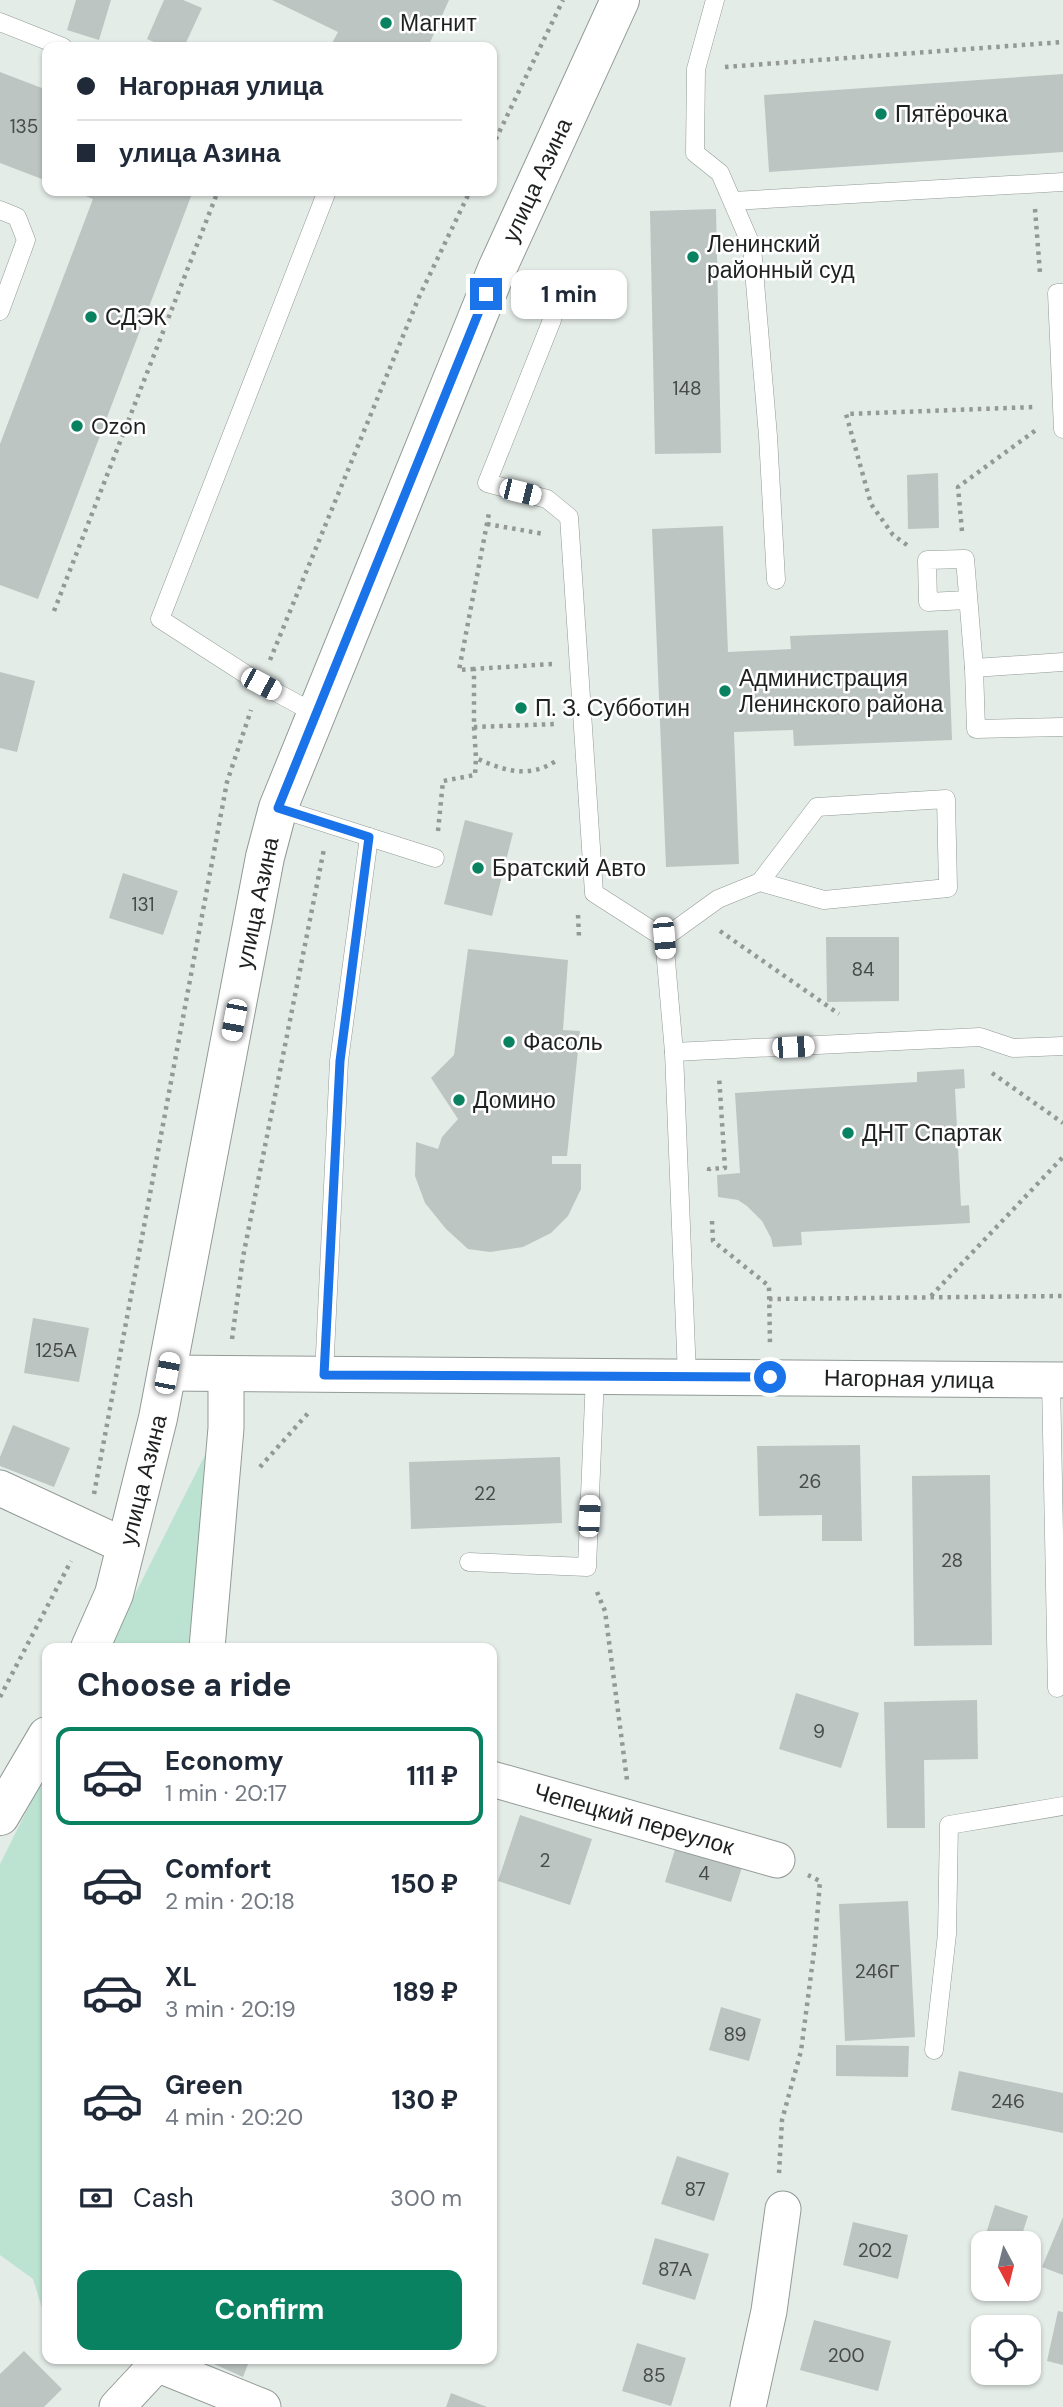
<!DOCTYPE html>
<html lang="en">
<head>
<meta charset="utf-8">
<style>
	:root { --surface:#fff; --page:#f6f6f7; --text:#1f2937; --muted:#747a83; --line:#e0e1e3; --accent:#098262 }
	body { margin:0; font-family:"DM Sans",sans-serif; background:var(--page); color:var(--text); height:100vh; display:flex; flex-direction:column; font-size:26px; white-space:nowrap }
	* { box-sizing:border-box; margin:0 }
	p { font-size:23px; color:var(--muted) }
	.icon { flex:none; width:38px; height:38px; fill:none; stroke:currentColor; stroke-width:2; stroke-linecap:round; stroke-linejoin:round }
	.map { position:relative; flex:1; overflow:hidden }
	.drawer { position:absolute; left:42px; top:1643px; width:455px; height:721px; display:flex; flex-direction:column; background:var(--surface); border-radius:14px; box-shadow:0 2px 5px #0004 }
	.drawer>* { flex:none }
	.banner { position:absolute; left:42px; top:42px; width:455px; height:154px; border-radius:14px; box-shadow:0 2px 5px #0004; display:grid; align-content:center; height:154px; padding:0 35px; background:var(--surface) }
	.needle { width:46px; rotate:173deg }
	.fabs { position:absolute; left:971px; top:2231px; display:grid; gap:14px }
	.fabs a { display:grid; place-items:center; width:70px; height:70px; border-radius:14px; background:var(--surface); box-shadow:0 2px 5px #0004; font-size:35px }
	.end { position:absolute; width:32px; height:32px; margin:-16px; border:9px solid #1a73e8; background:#fff; box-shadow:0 0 0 4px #fff }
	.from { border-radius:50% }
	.bubble { position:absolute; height:49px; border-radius:14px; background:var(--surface); box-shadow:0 2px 5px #0004; font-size:23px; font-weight:700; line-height:49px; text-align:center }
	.car { position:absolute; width:21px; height:42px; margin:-21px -10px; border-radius:9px; box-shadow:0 0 5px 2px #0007; background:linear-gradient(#fff 24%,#345 0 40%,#fff 0 76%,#345 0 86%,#fff 0) }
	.banner b { display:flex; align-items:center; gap:24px; height:66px; font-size:26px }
	.banner b+b { border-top:2px solid var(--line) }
	.banner i { width:18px; height:18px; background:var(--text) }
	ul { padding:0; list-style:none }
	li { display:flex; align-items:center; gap:21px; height:98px; margin:0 14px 10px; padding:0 21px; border:4px solid transparent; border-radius:14px }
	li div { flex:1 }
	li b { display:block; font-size:26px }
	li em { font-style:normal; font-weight:700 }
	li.current { border-color:var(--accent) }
	li>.icon { width:63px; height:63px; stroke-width:1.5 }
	h2 { padding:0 35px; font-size:32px; line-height:84px }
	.pay { display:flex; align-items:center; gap:18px; height:77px; padding:0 35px; font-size:26px }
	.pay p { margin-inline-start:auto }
	.cta { display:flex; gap:14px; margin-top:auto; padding:14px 35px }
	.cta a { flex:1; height:80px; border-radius:14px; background:var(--accent); color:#fff; font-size:28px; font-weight:700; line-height:80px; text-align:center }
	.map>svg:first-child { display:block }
	.green { fill:#bce3d2 }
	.building { fill:#bdc5c2 }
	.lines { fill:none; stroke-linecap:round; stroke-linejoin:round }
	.lane-casing { stroke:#929a96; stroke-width:19 }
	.street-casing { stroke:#929a96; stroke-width:37 }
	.primary-casing { stroke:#929a96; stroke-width:40 }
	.path { stroke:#949996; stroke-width:4.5; stroke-dasharray:3.5 5; stroke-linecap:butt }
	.lane { stroke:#fff; stroke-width:18 }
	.street { stroke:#fff; stroke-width:35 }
	.primary { stroke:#fff; stroke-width:38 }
	.route { stroke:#1a73e8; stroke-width:9 }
	.poi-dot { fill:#098262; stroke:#fff; stroke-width:2.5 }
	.labels { text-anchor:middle; stroke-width:5; stroke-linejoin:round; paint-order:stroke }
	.number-label { font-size:19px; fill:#464a48 }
	.poi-label { font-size:23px; fill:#1f2120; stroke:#fff; text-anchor:start }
	.street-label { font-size:23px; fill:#1f2120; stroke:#fff }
</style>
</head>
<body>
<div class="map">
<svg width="1063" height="2407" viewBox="0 0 1063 2407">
	<rect width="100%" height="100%" fill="#e4ece8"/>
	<g class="green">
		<path d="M208 1449 196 1648H108Z"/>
		<path d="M47 1770V2324L33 2279 0 2255V1864Z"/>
	</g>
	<g class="building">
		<path d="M76 0H111L99 40 67 30Z"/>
		<path d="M164 0H183L202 8 184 47H165L147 39Z"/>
		<path d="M272 0H449L428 47H330L338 32Z"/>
		<path d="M0 72 47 90V181L0 163Z"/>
		<path d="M1063 74V152L769 172 764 95Z"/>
		<path d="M73 191H193L38 599 0 585V444L93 199Z"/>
		<path d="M716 209 721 453 655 454 650 211Z"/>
		<path d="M938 473 939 528 908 529 907 475Z"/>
		<path d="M723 526 728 652 791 649 790 636 948 630 952 740 794 746 793 730 734 732 739 864 666 867 652 529Z"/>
		<path d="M0 672 35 681 17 752 0 748Z"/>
		<path d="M465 820 513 833 492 916 444 904Z"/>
		<path d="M123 873 178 891 163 935 109 918Z"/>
		<path d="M826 937H899V1001L827 1002Z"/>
		<path d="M468 949 568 960 563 1030 580 1031 567 1156H552V1164H581V1189L568 1216 551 1233 523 1247 490 1252 468 1249 446 1229 425 1203 415 1176 416 1142 438 1149 442 1137 458 1119 431 1078 454 1055Z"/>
		<path d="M964 1069 965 1088 955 1089 961 1206 969 1205 970 1223 801 1232 802 1245 773 1247 771 1238 762 1221 747 1206 738 1200 718 1197 717 1175 740 1173 735 1093 917 1082V1072Z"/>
		<path d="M33 1318 89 1328 79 1382 24 1373Z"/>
		<path d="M13 1425 70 1448 54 1487 0 1466V1457Z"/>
		<path d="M860 1445 862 1541H822V1515L759 1516 757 1446Z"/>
		<path d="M560 1457 562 1523 411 1529 409 1462Z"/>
		<path d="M990 1475 992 1645 914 1646 912 1476Z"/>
		<path d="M796 1693 859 1713 841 1768 779 1749Z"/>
		<path d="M977 1700 978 1759 924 1760 925 1828H887L884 1702Z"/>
		<path d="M520 1815 592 1839 570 1905 498 1881Z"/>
		<path d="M677 1843 743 1864 731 1902 665 1882Z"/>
		<path d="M908 1901 915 2037 845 2041 839 1904Z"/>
		<path d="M721 2007 761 2019 749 2061 709 2050Z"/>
		<path d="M836 2045 909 2046 908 2077 836 2076Z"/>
		<path d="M959 2071 1063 2093V2133L951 2110Z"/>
		<path d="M677 2156 729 2173 714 2221 661 2204Z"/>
		<path d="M995 2205 1028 2216 1019 2244H984V2264L977 2262Z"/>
		<path d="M1063 2217V2275L1042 2267Z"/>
		<path d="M853 2222 908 2235 898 2279 843 2265Z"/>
		<path d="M655 2238 709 2254 695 2300 642 2284Z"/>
		<path d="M1058 2311 1063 2312V2365L1047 2361Z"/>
		<path d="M814 2320 891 2341 878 2391 800 2370Z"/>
		<path d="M637 2343 686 2358 671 2406 622 2391Z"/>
		<path d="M24 2351 62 2389 44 2407H0V2374Z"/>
		<path d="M203 2359H250L243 2377Z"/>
		<path d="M451 2393 487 2407H446Z"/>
	</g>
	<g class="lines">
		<g class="lane-casing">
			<g id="lane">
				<path d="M715 0 696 69 695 153 720 173 752 247 768 436 776 580"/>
				<path d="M0 22 63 47"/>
				<path d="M733 201 1063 182"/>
				<path d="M0 210 17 217 26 240 0 311"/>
				<path d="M1063 293H1057L1063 429"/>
				<path d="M552 320 487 483 547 499 569 517 594 893 664 938 674 1052 687 1376"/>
				<path d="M967 600 928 602 927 560 965 559 974 668"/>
				<path d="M1063 662 974 668 976 729 1063 727"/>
				<path d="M316 714 261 684 160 619 327 191"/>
				<path d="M278 808 435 858"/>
				<path d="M664 938 718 899 760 882 824 900 948 888 946 799 817 807 760 882"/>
				<path d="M674 1052 980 1037 1013 1048 1063 1046"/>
				<path d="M324 1375 339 1061 369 837"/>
				<path d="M1051 1380 1057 1688"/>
				<path d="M469 1562 587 1567 595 1376"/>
				<path d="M934 2050 947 1934 949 1825 1063 1806"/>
			</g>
		</g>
		<g class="street-casing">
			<g id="street">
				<path d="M167 1373 1063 1380"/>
				<path d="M0 1488 127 1547"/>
				<path d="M207 1648 226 1428V1375"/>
				<path d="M492 1779 777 1860"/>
				<path d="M157 2364 263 2407"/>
				<path d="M117 2407 157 2364V2359"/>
				<path d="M748 2407 769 2311 783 2209"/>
			</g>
		</g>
		<g class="primary-casing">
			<g id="primary">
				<path d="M90 1648 114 1594 158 1418 265 857 278 808 497 269 620 0"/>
				<path d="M0 1816 47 1736"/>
			</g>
		</g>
		<g class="path">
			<path d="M725 67 1063 42"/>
			<path d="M492 147 563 0"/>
			<path d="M1035 209 1040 273"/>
			<path d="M487 524 544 534"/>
			<path d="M962 531 958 487 1036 430"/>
			<path d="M907 545 893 535 871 504 846 414 1035 407"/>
			<path d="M54 611 218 191"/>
			<path d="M270 660 419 297 470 191"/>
			<path d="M552 664 474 669V727L556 724"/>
			<path d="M474 669 459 670 489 513"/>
			<path d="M474 727 476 758C504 771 530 779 557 760"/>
			<path d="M438 831 443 781 475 775 476 758"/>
			<path d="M578 915 579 937"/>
			<path d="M720 931 839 1014"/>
			<path d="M992 1073 1063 1123"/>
			<path d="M709 1171V1169L725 1168 719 1076"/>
			<path d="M712 1221 713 1241 769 1286 770 1344"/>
			<path d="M931 1296 1063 1157"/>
			<path d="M769 1299 1063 1296"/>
			<path d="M232 1339 243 1257 324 849"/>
			<path d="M260 1467 310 1411"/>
			<path d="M94 1494 227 782 251 710"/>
			<path d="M597 1592 605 1611 627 1780"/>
			<path d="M0 1697 71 1561"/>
			<path d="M779 2173 782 2120 801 2051 815 1944 820 1881 808 1875"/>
		</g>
		<use href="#lane" class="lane"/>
		<use href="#street" class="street"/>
		<use href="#primary" class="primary"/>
	</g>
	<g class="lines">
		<path class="route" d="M486 294 278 808 369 837 340 1061 324 1375 770 1377"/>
	</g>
	<g class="poi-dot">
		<circle cx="386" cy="23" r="7"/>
		<circle cx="881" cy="114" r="7"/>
		<circle cx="693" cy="257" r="7"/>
		<circle cx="91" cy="317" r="7"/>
		<circle cx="77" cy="426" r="7"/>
		<circle cx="725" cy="691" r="7"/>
		<circle cx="521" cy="708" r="7"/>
		<circle cx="478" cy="868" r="7"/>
		<circle cx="509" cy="1042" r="7"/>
		<circle cx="459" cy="1100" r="7"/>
		<circle cx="848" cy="1133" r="7"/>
	</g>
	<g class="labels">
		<g class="number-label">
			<text x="24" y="133">135</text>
			<text x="687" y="395">148</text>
			<text x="143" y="911">131</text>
			<text x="863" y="976">84</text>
			<text x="56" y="1357">125А</text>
			<text x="810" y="1488">26</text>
			<text x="485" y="1500">22</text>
			<text x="952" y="1567">28</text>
			<text x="819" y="1738">9</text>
			<text x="545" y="1867">2</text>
			<text x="704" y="1880">4</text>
			<text x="877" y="1978">246Г</text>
			<text x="735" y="2041">89</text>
			<text x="1008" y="2108">246</text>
			<text x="695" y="2196">87</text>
			<text x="875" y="2257">202</text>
			<text x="675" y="2276">87А</text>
			<text x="846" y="2362">200</text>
			<text x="654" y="2382">85</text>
		</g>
		<g class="poi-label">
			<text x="400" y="31">Магнит</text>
			<text x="895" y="122">Пятёрочка</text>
			<text x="707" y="252">Ленинский<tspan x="707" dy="26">районный суд</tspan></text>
			<text x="105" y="325">СДЭК</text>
			<text x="91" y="434">Ozon</text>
			<text x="739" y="686">Администрация<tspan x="739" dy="26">Ленинского района</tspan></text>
			<text x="535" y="716">П. З. Субботин</text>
			<text x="492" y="876">Братский Авто</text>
			<text x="523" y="1050">Фасоль</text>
			<text x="473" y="1108">Домино</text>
			<text x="862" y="1141">ДНТ Спартак</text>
		</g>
		<g class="street-label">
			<text transform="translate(537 180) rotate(-65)" y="8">улица Азина</text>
			<text transform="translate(257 903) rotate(-78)" y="8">улица Азина</text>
			<text transform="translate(909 1379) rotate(1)" y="8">Нагорная улица</text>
			<text transform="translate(143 1480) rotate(-76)" y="8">улица Азина</text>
			<text transform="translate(634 1819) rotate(16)" y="8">Чепецкий переулок</text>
		</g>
	</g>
</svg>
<div class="fabs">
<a><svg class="needle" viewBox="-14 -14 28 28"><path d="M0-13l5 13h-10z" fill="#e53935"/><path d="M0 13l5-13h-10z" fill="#747a83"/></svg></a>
<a><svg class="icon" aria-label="locate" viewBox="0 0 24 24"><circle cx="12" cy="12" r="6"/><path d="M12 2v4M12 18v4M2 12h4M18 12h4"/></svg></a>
</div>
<i class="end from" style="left:770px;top:1377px"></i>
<i class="end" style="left:486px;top:294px"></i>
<div class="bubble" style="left:511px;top:270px;width:116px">1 min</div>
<i class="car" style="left:520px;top:492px;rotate:104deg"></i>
<i class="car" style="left:261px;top:684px;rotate:118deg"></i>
<i class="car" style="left:664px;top:938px;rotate:175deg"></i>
<i class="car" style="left:234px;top:1020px;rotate:191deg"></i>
<i class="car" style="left:793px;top:1047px;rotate:87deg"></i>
<i class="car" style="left:167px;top:1373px;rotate:11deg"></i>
<i class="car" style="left:589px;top:1516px;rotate:3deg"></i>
<div class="banner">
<b><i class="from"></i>Нагорная улица</b>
<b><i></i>улица Азина</b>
</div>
<section class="drawer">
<h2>Choose a ride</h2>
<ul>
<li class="current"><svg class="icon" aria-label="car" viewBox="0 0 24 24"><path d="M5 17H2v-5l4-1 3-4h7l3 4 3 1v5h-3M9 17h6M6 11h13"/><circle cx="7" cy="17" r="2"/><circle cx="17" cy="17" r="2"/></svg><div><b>Economy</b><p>1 min · 20:17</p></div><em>111 ₽</em></li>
<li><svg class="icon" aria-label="car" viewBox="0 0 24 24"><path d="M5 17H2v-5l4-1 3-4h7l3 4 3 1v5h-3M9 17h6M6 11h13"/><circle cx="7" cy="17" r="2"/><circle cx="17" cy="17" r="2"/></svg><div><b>Comfort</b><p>2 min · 20:18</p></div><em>150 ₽</em></li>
<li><svg class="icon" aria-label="car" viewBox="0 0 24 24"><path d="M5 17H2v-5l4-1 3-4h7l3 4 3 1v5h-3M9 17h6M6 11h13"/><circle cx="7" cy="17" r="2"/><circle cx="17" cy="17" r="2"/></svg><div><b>XL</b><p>3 min · 20:19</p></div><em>189 ₽</em></li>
<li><svg class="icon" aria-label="car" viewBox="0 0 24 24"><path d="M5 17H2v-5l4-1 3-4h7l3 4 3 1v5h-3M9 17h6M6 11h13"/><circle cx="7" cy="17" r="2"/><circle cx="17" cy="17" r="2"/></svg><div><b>Green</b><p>4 min · 20:20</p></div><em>130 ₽</em></li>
</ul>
<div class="pay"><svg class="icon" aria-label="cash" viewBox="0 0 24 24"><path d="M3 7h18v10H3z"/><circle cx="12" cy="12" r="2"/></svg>Cash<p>300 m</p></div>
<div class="cta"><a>Confirm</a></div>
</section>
</div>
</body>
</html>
